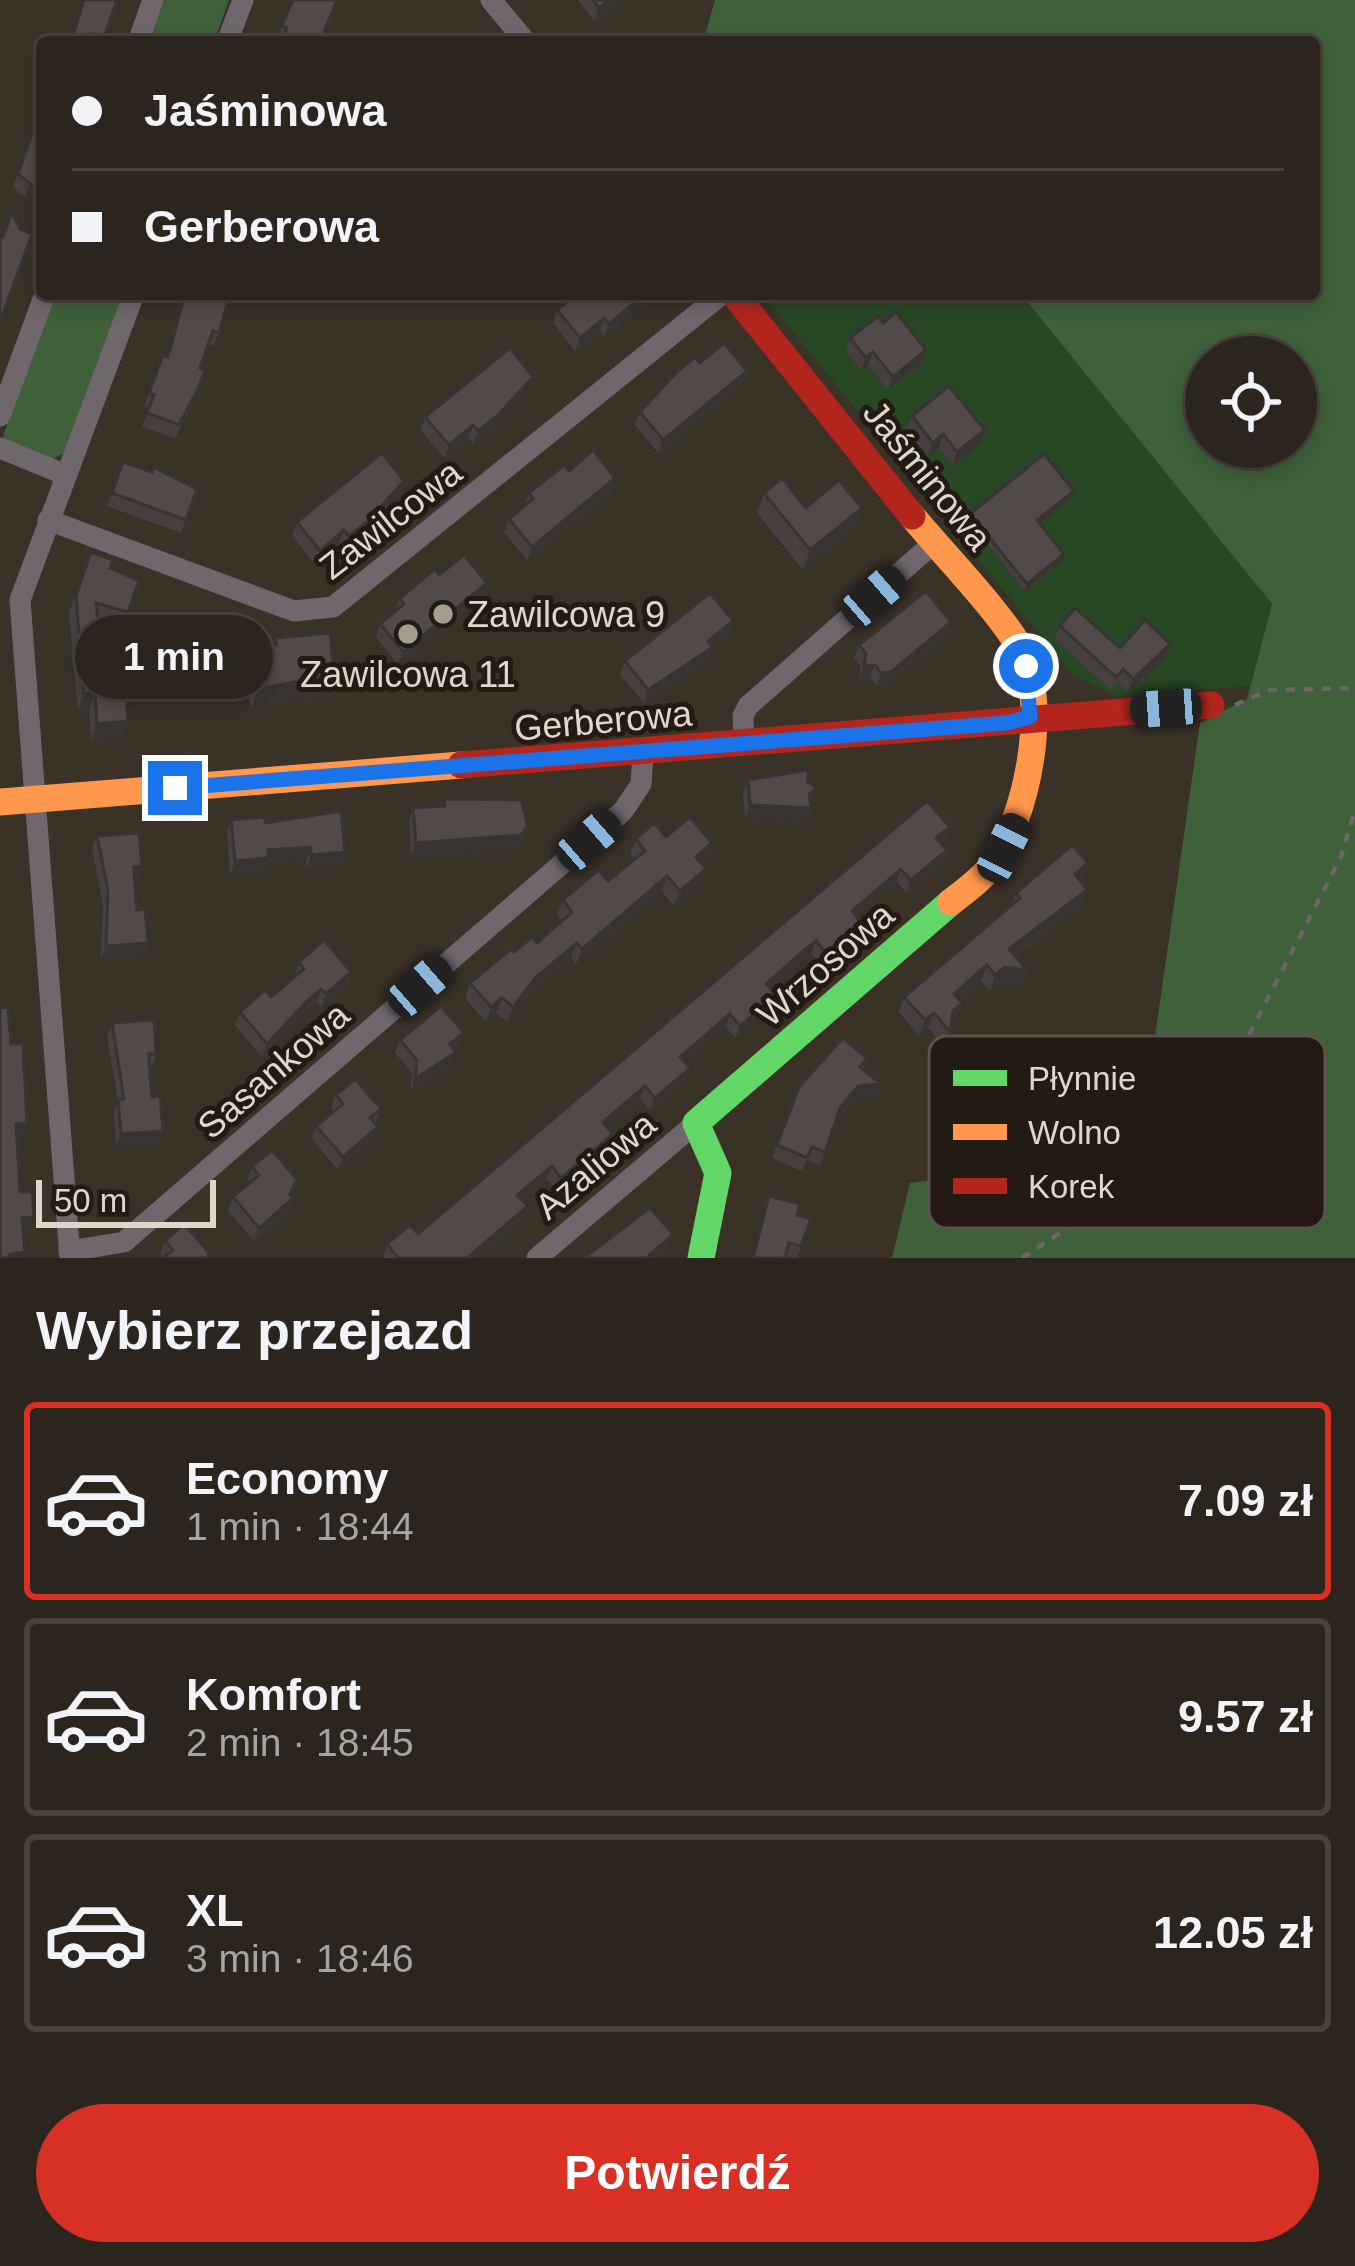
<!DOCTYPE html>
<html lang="pl">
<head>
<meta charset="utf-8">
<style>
	:root { --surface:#2c251d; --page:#342d26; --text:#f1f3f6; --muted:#a6a5a4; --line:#48423b; --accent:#d93025 }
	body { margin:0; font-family:Arial,sans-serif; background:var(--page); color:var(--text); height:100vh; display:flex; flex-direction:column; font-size:45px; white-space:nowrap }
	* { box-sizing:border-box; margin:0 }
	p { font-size:39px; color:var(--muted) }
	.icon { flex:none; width:66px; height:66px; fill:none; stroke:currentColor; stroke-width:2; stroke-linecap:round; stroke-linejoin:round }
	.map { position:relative; height:1258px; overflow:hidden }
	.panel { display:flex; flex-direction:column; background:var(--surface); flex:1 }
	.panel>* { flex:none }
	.top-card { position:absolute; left:36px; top:36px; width:1284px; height:264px; border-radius:12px; box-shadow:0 6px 18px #0003,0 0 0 3px var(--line); display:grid; align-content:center; height:264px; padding:0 36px; background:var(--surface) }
	.buttons { position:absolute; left:1185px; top:336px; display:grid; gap:24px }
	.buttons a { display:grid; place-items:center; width:132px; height:132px; border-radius:50%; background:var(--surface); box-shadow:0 6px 18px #0003,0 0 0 3px var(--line); font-size:60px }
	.scale { position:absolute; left:36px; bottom:30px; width:180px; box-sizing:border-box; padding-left:12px; border:6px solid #e0d6ca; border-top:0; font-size:33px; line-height:42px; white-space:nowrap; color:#e0d6ca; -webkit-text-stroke:9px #231b13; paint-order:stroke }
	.end { position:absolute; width:54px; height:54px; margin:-27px; border:15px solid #1a73e8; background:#fff; box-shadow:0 0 0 6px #fff }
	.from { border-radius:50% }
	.bubble { position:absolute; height:84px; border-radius:42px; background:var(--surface); box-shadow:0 6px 18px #0003,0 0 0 3px var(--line); font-size:39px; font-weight:600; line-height:84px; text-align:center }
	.car { position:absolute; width:36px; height:72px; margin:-36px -18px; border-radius:15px; box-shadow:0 0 9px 3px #0007; background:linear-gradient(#222 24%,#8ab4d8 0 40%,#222 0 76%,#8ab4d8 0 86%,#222 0) }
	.top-card b { display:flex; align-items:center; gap:42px; height:114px; font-size:45px }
	.top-card b+b { border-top:3px solid var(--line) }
	.top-card i { width:30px; height:30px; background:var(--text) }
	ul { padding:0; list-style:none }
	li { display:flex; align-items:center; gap:36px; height:198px; margin:0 24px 18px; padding:0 12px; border:6px solid var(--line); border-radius:12px }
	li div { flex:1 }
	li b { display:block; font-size:45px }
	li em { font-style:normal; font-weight:600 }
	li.on { border-color:var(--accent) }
	li>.icon { width:108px; height:108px; stroke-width:1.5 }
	h2 { padding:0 36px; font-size:54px; line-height:144px }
	.cta { display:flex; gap:24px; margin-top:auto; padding:24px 36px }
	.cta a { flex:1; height:138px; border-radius:72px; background:var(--accent); color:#fff; font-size:48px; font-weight:600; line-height:138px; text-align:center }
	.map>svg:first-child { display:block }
	.green { fill:#284724 }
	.forest { fill:#3f603b; fill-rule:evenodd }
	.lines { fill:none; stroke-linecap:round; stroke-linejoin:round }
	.path { stroke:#6e6768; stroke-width:4.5; stroke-dasharray:9 9; stroke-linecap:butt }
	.street { stroke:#70676d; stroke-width:21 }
	.fast { stroke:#63d668; stroke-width:27 }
	.slow { stroke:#ff974d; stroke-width:27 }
	.jam { stroke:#b3261e; stroke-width:27 }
	.wall { fill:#47403e }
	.shaded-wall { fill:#393432 }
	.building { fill:#524a48; stroke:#393432; stroke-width:3 }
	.route { stroke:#1a73e8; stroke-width:15 }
	.poi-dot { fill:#a69c91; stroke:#231b13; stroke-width:4.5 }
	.labels { text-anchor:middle; stroke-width:10; stroke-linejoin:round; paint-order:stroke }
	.street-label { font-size:36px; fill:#e0d6ca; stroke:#231b13 }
	.poi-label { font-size:36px; fill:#e0d6ca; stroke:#231b13; text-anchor:start }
	.key { fill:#231b13; stroke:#5c534a; stroke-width:3 }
	.key-label { font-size:33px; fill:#e0d6ca }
</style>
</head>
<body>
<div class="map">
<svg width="1355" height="1258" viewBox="0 0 1355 1258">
	<rect width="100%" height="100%" fill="#3a3127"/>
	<path class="green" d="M762 294H1021L1272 604 1251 686 1117 696 1073 676Z"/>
	<g class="forest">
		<path d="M164 0H229L214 42H149Z"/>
		<path d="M715 0H1355V1258H892L910 1183 1138 1155 1200 723 1247 699 1272 604 1021 294H1314V42H703ZM1206 357H1296V447H1206Z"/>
		<path d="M54 294H124L64 453 49 461 4 442 3 436Z"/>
	</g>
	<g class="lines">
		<g class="path">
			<path d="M1235 705 1269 690 1355 688"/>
			<path d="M1022 1258 1152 1173 1248 1037 1341 857 1355 810"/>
		</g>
		<g class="street">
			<path d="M491 0 526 42"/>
			<path d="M138 42 153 0"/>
			<path d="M227 42 243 0"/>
			<path d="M0 416 45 294"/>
			<path d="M0 448 66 475"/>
			<path d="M48 520 294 611 333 607 722 294"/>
			<path d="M744 744 743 716 748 706 936 541"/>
			<path d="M69 1251 124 1242 623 811 641 784 643 754"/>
			<path d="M70 1258 20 600 134 294"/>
			<path d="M537 1258 696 1123"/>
		</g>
		<path class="fast" d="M701 1258 718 1173 696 1123 951 902"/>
		<g class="slow">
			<path d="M912 516C940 550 1005 617 1022 652 1049 707 1027 818 992 865 982 879 965 891 951 902"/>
			<path d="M0 802 461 765"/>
		</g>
		<g class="jam">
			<path d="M734 294 912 516"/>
			<path d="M461 765 1211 705"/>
		</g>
	</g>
	<g class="wall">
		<path d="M117 0 102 42H71Z"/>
		<path d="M293 0 320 42 277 39Z"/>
		<path d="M578 0H620L594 21Z"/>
		<path d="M42 106V198L25 197 13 187Z"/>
		<path d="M184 294H230L214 346 209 344 200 368 193 402 175 438 142 427 149 408 144 406 163 355 167 356Z"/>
		<path d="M810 294H829L817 303Z"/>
		<path d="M644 295 640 308 604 337 600 331 575 351 553 323 557 310Z"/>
		<path d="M883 323 926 350 922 363 888 390 868 365 861 371 846 351 850 338Z"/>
		<path d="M742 384 658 453 635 425 640 412Z"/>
		<path d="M528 390 491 430 473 444 468 438 444 458 421 430 425 417Z"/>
		<path d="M912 416 985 430 980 443 953 465 939 448 928 456 907 429Z"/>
		<path d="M123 462 197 489 181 533 107 506Z"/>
		<path d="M569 471 611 491 527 560 504 532 509 519 524 507 529 493Z"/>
		<path d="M404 481 400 494 362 535 344 549 339 543 315 564 292 536 297 522Z"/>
		<path d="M1074 491 1071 498 1039 523 1062 561 1025 591 968 520 970 514Z"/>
		<path d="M764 493 806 508 855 527 803 570 757 513Z"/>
		<path d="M91 552 110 568 139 581 122 629 98 622 104 669 122 738 91 740 89 710H78L69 613Z"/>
		<path d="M439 575 482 596 398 665 376 637 380 624 395 611 400 598Z"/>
		<path d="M733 621 728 634 713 646 709 660 644 703 620 675 625 661Z"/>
		<path d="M1060 626 1120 648 1170 644 1166 657 1128 692 1118 682 1111 690 1055 639Z"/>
		<path d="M946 635 886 685 877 686 870 678 859 679 861 667 854 658 859 645Z"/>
		<path d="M275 638 333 667 326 687 319 695 251 709 247 666 254 647 273 646Z"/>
		<path d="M748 780 811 808 806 821 745 818 743 793Z"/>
		<path d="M444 799 528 826 523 839 516 848 411 857 409 821 413 808 441 806Z"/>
		<path d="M231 820 265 823 340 865 307 868 306 860 266 863 263 871 230 874 227 833Z"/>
		<path d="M950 827 945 840 941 843 947 850 942 862 906 893 896 881 856 916V935L821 965 811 954 798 964 770 989 776 995 771 1008 735 1038 726 1027 684 1062 685 1081 650 1110 640 1099 608 1127 613 1134 609 1146 557 1190 547 1179 522 1200 523 1219 477 1258H384L383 1256 387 1244 418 1234Z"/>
		<path d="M97 836 142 866 137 880H135L137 910 148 943 143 956 101 959 103 904 92 849Z"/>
		<path d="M636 839 712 843 707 858 701 863 706 869 700 884 674 906 662 891 576 964 571 958 530 992 507 1022 496 1013 486 1022 465 998 470 983 514 952 537 943 562 921 557 915 563 900 608 881 635 860 630 854Z"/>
		<path d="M1088 863 1080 881 1087 890 1082 905 1015 956 1021 985 999 983 990 991 981 981 959 1000 962 1003 956 1019 951 1023 945 1047 928 1028 919 1036 899 1012 904 997 1011 906 1016 893Z"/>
		<path d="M299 962 351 972 347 985 321 1007 317 1002 300 1016 262 1057 235 1025 240 1012 271 997 295 976Z"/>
		<path d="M112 1023 156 1054 152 1067H150L158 1144 116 1147 114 1113 118 1101 107 1036Z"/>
		<path d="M464 1033 459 1046 454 1049 451 1065 410 1092 412 1073 395 1053 400 1040Z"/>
		<path d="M867 1058 863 1070 881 1084 877 1097 854 1099 836 1121 820 1166 807 1160 802 1171 772 1158 799 1087Z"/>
		<path d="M336 1095 381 1109 375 1123 378 1127 373 1140 338 1170 312 1139 316 1126 334 1112 331 1108Z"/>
		<path d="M252 1167 293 1198 289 1211 254 1241 228 1211 233 1197 250 1183 247 1180Z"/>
		<path d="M769 1196 797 1215 811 1219 797 1258 785 1256V1258H752Z"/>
		<path d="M165 1241 210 1254 209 1258H163L160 1254Z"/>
	</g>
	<g class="shaded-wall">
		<path d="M609 0H620L594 21 599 8Z"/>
		<path d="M91 33 88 42H72Z"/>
		<path d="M30 184H42V198L25 197Z"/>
		<path d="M644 295 640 308 604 337 609 324Z"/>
		<path d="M604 318 600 331 575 351 580 338Z"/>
		<path d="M926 350 922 363 888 390 893 377Z"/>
		<path d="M873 352 868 365 861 371 866 358Z"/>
		<path d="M747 371 742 384 658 453 663 440Z"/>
		<path d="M533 377 528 390 491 430 473 444 478 431Z"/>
		<path d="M473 425 468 438 444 458 449 445Z"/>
		<path d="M985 430 980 443 953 465 957 452Z"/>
		<path d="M943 434 939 448 928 456 933 443Z"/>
		<path d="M615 478 611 491 527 560 532 547Z"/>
		<path d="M404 481 400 494 362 535 344 549 349 536Z"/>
		<path d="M1074 491 1071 498 1035 527 1037 520Z"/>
		<path d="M862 508 855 527 803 570 810 550Z"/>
		<path d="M344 530 339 543 315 564 320 551Z"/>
		<path d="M1064 554 1062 561 1025 591 1027 584Z"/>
		<path d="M487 583 482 596 398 665 403 652Z"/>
		<path d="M733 621 728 634 709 649 713 647 709 660 644 703 648 690Z"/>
		<path d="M951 622 946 635 886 685 877 686 881 673Z"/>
		<path d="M1170 644 1166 657 1128 692 1133 679Z"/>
		<path d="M875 665 870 678 859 679 864 666Z"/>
		<path d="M333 667 326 687 319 695 251 709 258 689Z"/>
		<path d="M95 693 89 710H78L84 694Z"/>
		<path d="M128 721 122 738 91 740 97 724Z"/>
		<path d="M816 788 811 801 805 808H811L806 821 745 818 750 805 809 795Z"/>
		<path d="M528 826 523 839 516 848 411 857 416 843Z"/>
		<path d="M950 827 945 840 932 850 936 838Z"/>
		<path d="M712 843 707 858 690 872 696 857Z"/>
		<path d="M311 847 306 860 266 863 263 871 230 874 235 861 268 850Z"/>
		<path d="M947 850 942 862 906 893 911 880Z"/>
		<path d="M345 852 340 865 307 868 311 855Z"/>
		<path d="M1088 863 1082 879 1069 890 1075 874Z"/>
		<path d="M142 866 137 880H129L134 867Z"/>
		<path d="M706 869 700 884 674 906 680 891Z"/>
		<path d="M901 869 896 881 847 923 852 911Z"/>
		<path d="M667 876 662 891 576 964 582 949Z"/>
		<path d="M1087 890 1082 905 1003 964 1009 949Z"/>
		<path d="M861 923 856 935 821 965 826 953Z"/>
		<path d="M816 941 811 954 761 996 766 984Z"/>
		<path d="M148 943 143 956 101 959 106 946Z"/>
		<path d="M577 943 571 958 530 992 507 1022 513 1007 536 977Z"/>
		<path d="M987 965 981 981 948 1009 954 994Z"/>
		<path d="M1005 967 1027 970 1021 985 999 983 990 991 995 975Z"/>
		<path d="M351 972 347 985 321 1007 326 994Z"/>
		<path d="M321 989 317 1002 300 1016 262 1057 267 1044 305 1003Z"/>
		<path d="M776 995 771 1008 735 1038 740 1026Z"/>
		<path d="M502 998 496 1013 486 1022 491 1007Z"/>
		<path d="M962 1003 956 1019 947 1027 953 1011Z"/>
		<path d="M934 1013 928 1028 919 1036 925 1020Z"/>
		<path d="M730 1014 726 1027 675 1069 680 1057Z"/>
		<path d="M464 1033 459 1046 445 1057 450 1044Z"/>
		<path d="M456 1052 451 1065 410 1092 415 1079Z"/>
		<path d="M690 1068 685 1081 650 1110 655 1098Z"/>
		<path d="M881 1084 877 1097 854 1099 835 1121 840 1108 858 1086Z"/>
		<path d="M645 1086 640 1099 599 1135 603 1122Z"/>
		<path d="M27 1123 21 1139 10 1140 16 1124Z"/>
		<path d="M378 1127 373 1140 338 1170 343 1157Z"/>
		<path d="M163 1131 158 1144 116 1147 121 1134Z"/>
		<path d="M613 1134 609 1146 557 1190 561 1178Z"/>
		<path d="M552 1166 547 1179 512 1207 517 1195Z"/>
		<path d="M297 1180 286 1204 293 1198 289 1211 254 1241 259 1228Z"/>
		<path d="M528 1206 523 1219 477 1258H467Z"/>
		<path d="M34 1217 28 1233 16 1234 22 1218Z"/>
		<path d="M673 1234 668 1247 656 1258H646Z"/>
		<path d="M25 1252 23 1258H6L11 1254Z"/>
	</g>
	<g class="building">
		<path d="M84 0H117L104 38 91 33 71 42Z"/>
		<path d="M293 0H337L320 42H282L287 28 282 26Z"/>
		<path d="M593 0H609L599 8Z"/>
		<path d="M42 106V184H30L18 174Z"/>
		<path d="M12 212 20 229 32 234 0 322V237H3Z"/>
		<path d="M185 294H230L219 333 213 331 200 368 205 370 198 389 179 425 147 413 154 395 149 393 163 355 168 357Z"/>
		<path d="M577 294H643L644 295 609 324 604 318 580 338 557 310Z"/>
		<path d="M896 312 926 350 893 377 873 352 866 358 850 338 878 316 883 323Z"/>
		<path d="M724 343 747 371 663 440 640 412 678 371 695 357 700 363Z"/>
		<path d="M510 348 533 377 496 417 478 431 473 425 449 445 425 417Z"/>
		<path d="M949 386 985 430 957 452 943 434 933 443 912 416Z"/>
		<path d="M593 450 615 478 532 547 509 519 533 499 529 493 564 465 569 471Z"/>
		<path d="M382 453 404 481 367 522 349 536 344 530 320 551 297 522Z"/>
		<path d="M1044 454 1074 491 1037 520 1064 554 1027 584 970 514Z"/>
		<path d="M123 462 152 472 153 467 197 489 186 520 112 493Z"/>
		<path d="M782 478 806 508 839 480 862 508 810 550 764 493Z"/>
		<path d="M91 552 113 560 110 568 139 581 128 612 96 603 104 669 124 668 128 721 97 724 95 693 84 694 76 596Z"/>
		<path d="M464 555 487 583 403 652 380 624 404 604 400 598 435 569 439 575Z"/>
		<path d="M926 591 951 622 891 672 881 673 875 665 864 666 866 654 859 645Z"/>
		<path d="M710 593 733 621 708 641 713 647 648 690 625 661Z"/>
		<path d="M1075 608 1120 648 1145 620 1170 644 1133 679 1123 669 1116 677 1060 626Z"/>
		<path d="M330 633 333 667 326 676 258 689 254 647 276 645 275 638Z"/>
		<path d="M808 770V782L816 788 809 795 811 808 750 805 748 780Z"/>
		<path d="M444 799 521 800 528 826 521 835 416 843 413 808 445 806Z"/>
		<path d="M927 801 950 827 936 838 947 850 911 880 901 869 852 911 861 923 826 953 816 941 802 952 766 984 776 995 740 1026 730 1014 680 1057 690 1068 655 1098 645 1086 603 1122 613 1134 561 1178 552 1166 517 1195 528 1206 467 1258H398L387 1244 410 1225 418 1234Z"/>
		<path d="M341 811 345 852 311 855V847L268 850V858L235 861 231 820 265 817V823Z"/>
		<path d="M690 817 712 843 696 857 706 869 680 891 667 876 582 949 577 943 536 977 513 1007 502 998 491 1007 470 983 511 949 514 952 532 937 537 943 572 912 563 900 598 870 608 881 645 851 636 839 654 823 666 837Z"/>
		<path d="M139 833 142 866 134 867 135 888 137 910 145 909 148 943 106 946 108 890 97 836Z"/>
		<path d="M1072 845 1088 863 1075 874 1087 890 1009 949 1027 970 1005 967 995 975 987 965 954 994 962 1003 953 1011 950 1032 934 1013 925 1020 904 997 1020 898 1016 893Z"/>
		<path d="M324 940 351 972 326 994 321 989 305 1003 267 1044 240 1012 265 990 271 997 304 969 299 962Z"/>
		<path d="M441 1006 464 1033 450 1044 456 1052 415 1079 417 1060 400 1040Z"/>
		<path d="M8 1007 11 1044H23L27 1123 16 1124 20 1192H32L34 1217 22 1218 25 1252 11 1254 6 1258H0V1008Z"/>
		<path d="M154 1020 156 1054H149L150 1076 152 1097 160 1096 163 1131 121 1134 118 1100 124 1099 112 1023Z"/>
		<path d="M843 1038 867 1058 860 1067 881 1084 858 1086 840 1108 825 1152 812 1147 807 1158 777 1145 799 1087Z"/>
		<path d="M355 1079 381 1109 370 1118 378 1127 343 1157 316 1126 343 1104 336 1095Z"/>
		<path d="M272 1150 297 1180 290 1194 293 1198 259 1228 233 1197 259 1175 252 1167Z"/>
		<path d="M769 1196 800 1204 797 1215 811 1219 801 1246 789 1243 785 1258H753Z"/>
		<path d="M650 1208 673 1234 646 1258H584Z"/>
		<path d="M184 1224 210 1254 206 1258H163L173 1250 165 1241Z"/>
	</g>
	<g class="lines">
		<path class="route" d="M175 788 1006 723 1030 717 1026 666"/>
	</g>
	<g class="poi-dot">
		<circle cx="443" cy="614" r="12"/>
		<circle cx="408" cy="634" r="12"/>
	</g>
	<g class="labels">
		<g class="street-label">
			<text transform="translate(928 475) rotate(51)" y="13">Jaśminowa</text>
			<text transform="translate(390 519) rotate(-38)" y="13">Zawilcowa</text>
			<text transform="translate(603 720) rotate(-5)" y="13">Gerberowa</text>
			<text transform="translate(825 964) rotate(-41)" y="13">Wrzosowa</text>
			<text transform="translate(273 1070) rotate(-41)" y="13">Sasankowa</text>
			<text transform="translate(595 1165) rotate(-40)" y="13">Azaliowa</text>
		</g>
		<g class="poi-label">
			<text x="467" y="627">Zawilcowa 9</text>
			<text x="408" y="687" text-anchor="middle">Zawilcowa 11</text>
		</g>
	</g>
	<rect x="929" y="1036" width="396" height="192" rx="18" class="key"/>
	<rect x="953" y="1070" width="54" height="16" fill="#63d668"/>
	<rect x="953" y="1124" width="54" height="16" fill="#ff974d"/>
	<rect x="953" y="1178" width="54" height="16" fill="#b3261e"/>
	<g class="key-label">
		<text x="1028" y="1090">Płynnie</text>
		<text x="1028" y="1144">Wolno</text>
		<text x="1028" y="1198">Korek</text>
	</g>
</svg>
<div class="buttons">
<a><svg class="icon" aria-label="locate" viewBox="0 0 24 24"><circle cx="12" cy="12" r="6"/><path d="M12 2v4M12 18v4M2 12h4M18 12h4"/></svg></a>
</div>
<div class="scale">50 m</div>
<i class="end from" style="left:1026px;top:666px"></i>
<i class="end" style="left:175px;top:788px"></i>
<div class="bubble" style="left:75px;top:615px;width:198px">1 min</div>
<i class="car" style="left:874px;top:596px;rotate:49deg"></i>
<i class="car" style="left:1166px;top:708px;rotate:266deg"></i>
<i class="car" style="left:589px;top:840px;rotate:49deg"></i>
<i class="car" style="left:1004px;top:848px;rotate:26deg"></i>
<i class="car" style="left:420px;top:986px;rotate:49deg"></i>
<div class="top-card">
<b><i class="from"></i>Jaśminowa</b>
<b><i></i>Gerberowa</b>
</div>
</div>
<section class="panel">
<h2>Wybierz przejazd</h2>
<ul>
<li class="on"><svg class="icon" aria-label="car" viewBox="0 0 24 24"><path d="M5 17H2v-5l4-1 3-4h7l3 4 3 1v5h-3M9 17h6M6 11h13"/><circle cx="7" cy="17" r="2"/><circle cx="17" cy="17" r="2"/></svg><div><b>Economy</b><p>1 min · 18:44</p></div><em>7.09 zł</em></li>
<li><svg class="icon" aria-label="car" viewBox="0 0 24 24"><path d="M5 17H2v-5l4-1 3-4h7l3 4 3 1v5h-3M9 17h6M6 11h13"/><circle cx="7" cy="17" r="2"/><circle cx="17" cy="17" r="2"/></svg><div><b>Komfort</b><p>2 min · 18:45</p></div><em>9.57 zł</em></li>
<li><svg class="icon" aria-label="car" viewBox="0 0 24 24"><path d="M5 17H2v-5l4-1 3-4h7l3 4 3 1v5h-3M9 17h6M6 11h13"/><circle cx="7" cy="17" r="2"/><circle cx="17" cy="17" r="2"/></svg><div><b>XL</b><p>3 min · 18:46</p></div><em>12.05 zł</em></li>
</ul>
<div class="cta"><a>Potwierdź</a></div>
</section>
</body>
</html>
